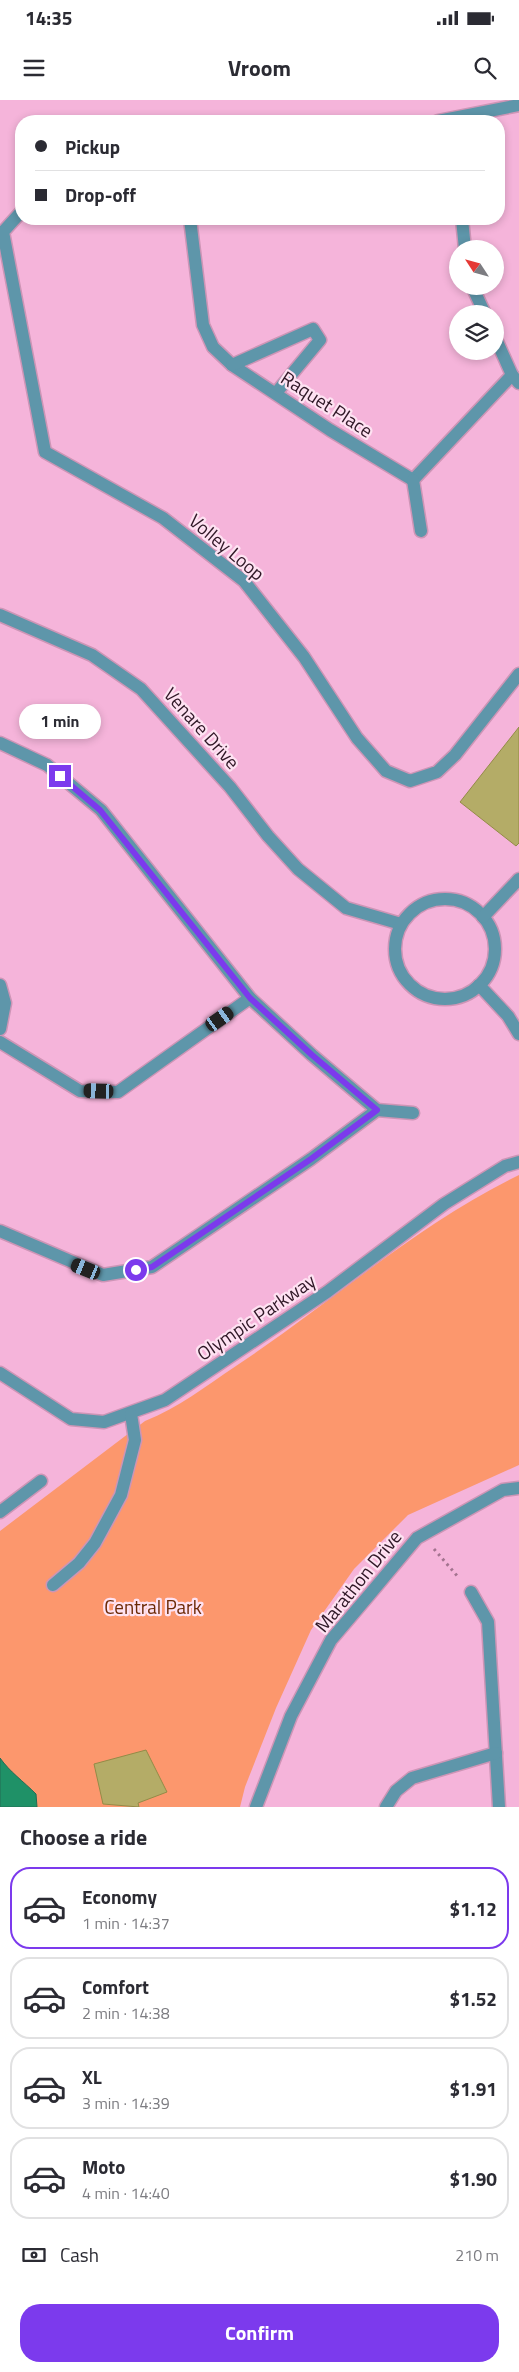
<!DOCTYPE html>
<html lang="en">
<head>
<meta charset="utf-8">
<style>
	:root { --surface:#fff; --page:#f7f7f7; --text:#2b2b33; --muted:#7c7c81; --line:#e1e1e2; --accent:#7c3aed }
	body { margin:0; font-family:"Titillium Web",sans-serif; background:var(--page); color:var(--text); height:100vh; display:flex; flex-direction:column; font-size:19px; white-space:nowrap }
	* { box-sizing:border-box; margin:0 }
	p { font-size:16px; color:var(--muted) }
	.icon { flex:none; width:28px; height:28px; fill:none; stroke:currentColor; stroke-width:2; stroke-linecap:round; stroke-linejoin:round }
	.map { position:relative; height:1707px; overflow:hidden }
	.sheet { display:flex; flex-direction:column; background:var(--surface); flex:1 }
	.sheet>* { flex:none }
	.banner { position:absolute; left:15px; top:15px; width:490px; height:110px; border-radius:20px; box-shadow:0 2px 8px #0003; display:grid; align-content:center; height:110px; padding:0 20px; background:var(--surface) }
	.needle { width:32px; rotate:306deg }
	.buttons { position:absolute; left:449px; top:140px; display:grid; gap:10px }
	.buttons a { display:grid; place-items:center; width:55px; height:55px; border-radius:50%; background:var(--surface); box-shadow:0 2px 8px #0003; font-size:25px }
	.end { position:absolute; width:22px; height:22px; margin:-11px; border:6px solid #7c3aed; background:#fff; box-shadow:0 0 0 2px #fff }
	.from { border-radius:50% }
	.bubble { position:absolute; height:35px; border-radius:18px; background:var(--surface); box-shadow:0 2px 8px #0003; font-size:16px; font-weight:700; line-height:35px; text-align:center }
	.car { position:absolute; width:15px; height:30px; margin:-15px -8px; border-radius:6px; box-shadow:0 0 4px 1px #0007; background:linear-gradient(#222 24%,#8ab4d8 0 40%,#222 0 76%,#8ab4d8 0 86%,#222 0) }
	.banner b { display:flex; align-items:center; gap:18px; height:48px; font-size:19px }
	.banner b+b { border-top:1px solid var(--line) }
	.banner i { width:12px; height:12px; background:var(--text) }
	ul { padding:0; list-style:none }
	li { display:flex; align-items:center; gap:15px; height:82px; margin:0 10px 8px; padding:0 10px; border:2px solid var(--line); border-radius:20px }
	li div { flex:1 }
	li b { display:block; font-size:19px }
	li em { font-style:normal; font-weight:700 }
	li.current { border-color:var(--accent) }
	li>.icon { width:45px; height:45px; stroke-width:1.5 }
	h2 { padding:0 20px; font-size:22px; line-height:60px }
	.pay { display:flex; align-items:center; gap:12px; height:55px; padding:0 20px; font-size:19px }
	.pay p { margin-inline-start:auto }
	.cta { display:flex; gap:10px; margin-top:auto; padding:10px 20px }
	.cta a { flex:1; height:58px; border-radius:20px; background:var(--accent); color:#fff; font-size:20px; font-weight:700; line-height:58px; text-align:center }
	.status { display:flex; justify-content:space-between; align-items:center; height:35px; padding:0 25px; background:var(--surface); direction:ltr }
	.status svg { height:14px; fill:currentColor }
	header { display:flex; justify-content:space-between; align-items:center; height:65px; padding:0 20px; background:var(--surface); font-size:22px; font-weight:700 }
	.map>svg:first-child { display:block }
	.green { fill:#fc976d }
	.water { fill:#1f9167; stroke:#246c54 }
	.building { fill:#b4ac67; stroke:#938b47 }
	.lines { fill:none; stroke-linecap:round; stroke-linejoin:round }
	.street-casing { stroke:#cd95b6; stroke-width:15 }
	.path { stroke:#a3738f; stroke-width:3; stroke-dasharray:2.5 4; stroke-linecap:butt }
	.street { stroke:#5e96aa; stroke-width:12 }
	.route { stroke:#7c3aed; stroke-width:6 }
	.labels { text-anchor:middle; stroke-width:4.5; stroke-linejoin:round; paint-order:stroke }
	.street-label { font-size:19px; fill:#2f1726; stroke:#fee2f2 }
	.park-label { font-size:19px; fill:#6c2905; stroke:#fee2f2 }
</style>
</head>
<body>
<div class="status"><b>14:35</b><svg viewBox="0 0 49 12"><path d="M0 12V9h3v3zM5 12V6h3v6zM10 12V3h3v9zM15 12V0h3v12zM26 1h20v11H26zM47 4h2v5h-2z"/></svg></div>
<header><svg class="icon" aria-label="menu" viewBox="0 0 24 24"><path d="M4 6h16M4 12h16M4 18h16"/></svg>Vroom<svg class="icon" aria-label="search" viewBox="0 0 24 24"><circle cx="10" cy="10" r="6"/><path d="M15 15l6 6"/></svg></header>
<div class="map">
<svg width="519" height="1707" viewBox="0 0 519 1707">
	<rect width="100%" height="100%" fill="#f5b4da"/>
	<path class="green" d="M519 1075V1365L408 1415 354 1469 311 1530 276 1608 245 1687 240 1707H0V1431L145 1321C178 1308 206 1286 236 1266 330 1204 417 1124 519 1075Z"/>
	<path class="water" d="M0 1658C10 1672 23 1681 36 1694L37 1707H0Z"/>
	<g class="building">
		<path d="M519 627V743L516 746 460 702Z"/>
		<path d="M146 1650 167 1692 138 1703 139 1707 103 1704 94 1664Z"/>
	</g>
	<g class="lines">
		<g class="street-casing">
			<g id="street">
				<path d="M438 21 519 5"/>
				<path d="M21 112 3 132 45 352 163 418 244 481 304 557 357 638 386 671 410 681 437 672 455 655 519 574"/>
				<path d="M190 119 203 225 213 247 232 265 330 330 413 380 512 275"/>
				<path d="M462 119 465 149"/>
				<path d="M472 186 485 214"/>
				<path d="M495 237 512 275 519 283"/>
				<path d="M232 265 313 229 320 240 276 293"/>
				<path d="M413 380 421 431"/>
				<path d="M0 515 92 555 141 589 230 687 268 736 298 769 346 808 401 824"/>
				<path d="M0 643 47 665 101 710 250 898 312 955 377 1010 413 1013"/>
				<circle cx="445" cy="849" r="50"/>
				<path d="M483 817 519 779"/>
				<path d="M0 885 5 903 0 929"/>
				<path d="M479 885 508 916 519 934"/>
				<path d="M0 942 80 991 118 992 250 898"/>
				<path d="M0 1131 103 1175 152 1167 311 1059 377 1010"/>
				<path d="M0 1273 71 1319 104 1322 165 1300 327 1192 444 1104 505 1066 519 1062"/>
				<path d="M0 1412 41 1381"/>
				<path d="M53 1485 79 1463 95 1443 121 1395 135 1340 131 1314"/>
				<path d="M471 1492 488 1522 499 1707"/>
				<path d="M256 1707 291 1616 331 1540 370 1494 417 1438 503 1390 519 1388"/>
				<path d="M386 1707 396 1691 412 1678 496 1653"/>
			</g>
		</g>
		<path class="path" d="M434 1449 459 1478"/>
		<use href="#street" class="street"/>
	</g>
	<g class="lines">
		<path class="route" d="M60 676 100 710 250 898 312 955 377 1010 311 1059 152 1167 136 1170"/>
	</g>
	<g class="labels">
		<g class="street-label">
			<text transform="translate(327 304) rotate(33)" y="7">Raquet Place</text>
			<text transform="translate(227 447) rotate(40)" y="7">Volley Loop</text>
			<text transform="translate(202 628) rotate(48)" y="7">Venare Drive</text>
			<text transform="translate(256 1217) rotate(-34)" y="7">Olympic Parkway</text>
			<text transform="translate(358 1481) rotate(-51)" y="7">Marathon Drive</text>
		</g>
		<g class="park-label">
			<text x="153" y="1514">Central Park</text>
		</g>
	</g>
</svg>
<div class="buttons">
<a><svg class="needle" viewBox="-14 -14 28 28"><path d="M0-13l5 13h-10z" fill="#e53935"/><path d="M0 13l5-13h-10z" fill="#7c7c81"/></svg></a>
<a><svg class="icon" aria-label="layers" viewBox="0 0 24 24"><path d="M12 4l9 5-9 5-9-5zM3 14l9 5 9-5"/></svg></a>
</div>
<i class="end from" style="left:136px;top:1170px"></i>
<i class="end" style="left:60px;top:676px"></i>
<div class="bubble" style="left:19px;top:604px;width:82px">1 min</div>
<i class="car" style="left:220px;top:919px;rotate:55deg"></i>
<i class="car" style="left:99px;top:991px;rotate:272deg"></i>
<i class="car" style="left:86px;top:1169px;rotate:292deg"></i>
<div class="banner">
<b><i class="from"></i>Pickup</b>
<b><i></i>Drop-off</b>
</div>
</div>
<section class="sheet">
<h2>Choose a ride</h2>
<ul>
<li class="current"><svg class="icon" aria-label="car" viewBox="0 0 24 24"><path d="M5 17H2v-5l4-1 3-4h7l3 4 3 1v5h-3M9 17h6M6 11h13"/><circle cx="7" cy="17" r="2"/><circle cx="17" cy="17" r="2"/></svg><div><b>Economy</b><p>1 min · 14:37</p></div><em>$1.12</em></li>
<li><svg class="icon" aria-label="car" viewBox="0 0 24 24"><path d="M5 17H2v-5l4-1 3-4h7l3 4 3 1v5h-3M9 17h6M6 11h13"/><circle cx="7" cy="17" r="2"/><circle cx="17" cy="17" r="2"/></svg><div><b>Comfort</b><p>2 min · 14:38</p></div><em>$1.52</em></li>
<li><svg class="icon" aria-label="car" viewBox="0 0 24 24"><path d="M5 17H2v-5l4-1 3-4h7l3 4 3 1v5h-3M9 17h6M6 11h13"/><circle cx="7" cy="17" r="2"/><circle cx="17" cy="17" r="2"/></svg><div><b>XL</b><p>3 min · 14:39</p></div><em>$1.91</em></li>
<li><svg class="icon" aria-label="car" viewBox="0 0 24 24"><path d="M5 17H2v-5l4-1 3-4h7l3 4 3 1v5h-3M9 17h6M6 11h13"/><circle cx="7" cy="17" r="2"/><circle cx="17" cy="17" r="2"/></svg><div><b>Moto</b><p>4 min · 14:40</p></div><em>$1.90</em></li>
</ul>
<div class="pay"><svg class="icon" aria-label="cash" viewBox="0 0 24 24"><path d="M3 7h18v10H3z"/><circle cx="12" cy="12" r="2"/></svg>Cash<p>210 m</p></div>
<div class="cta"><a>Confirm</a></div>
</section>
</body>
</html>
